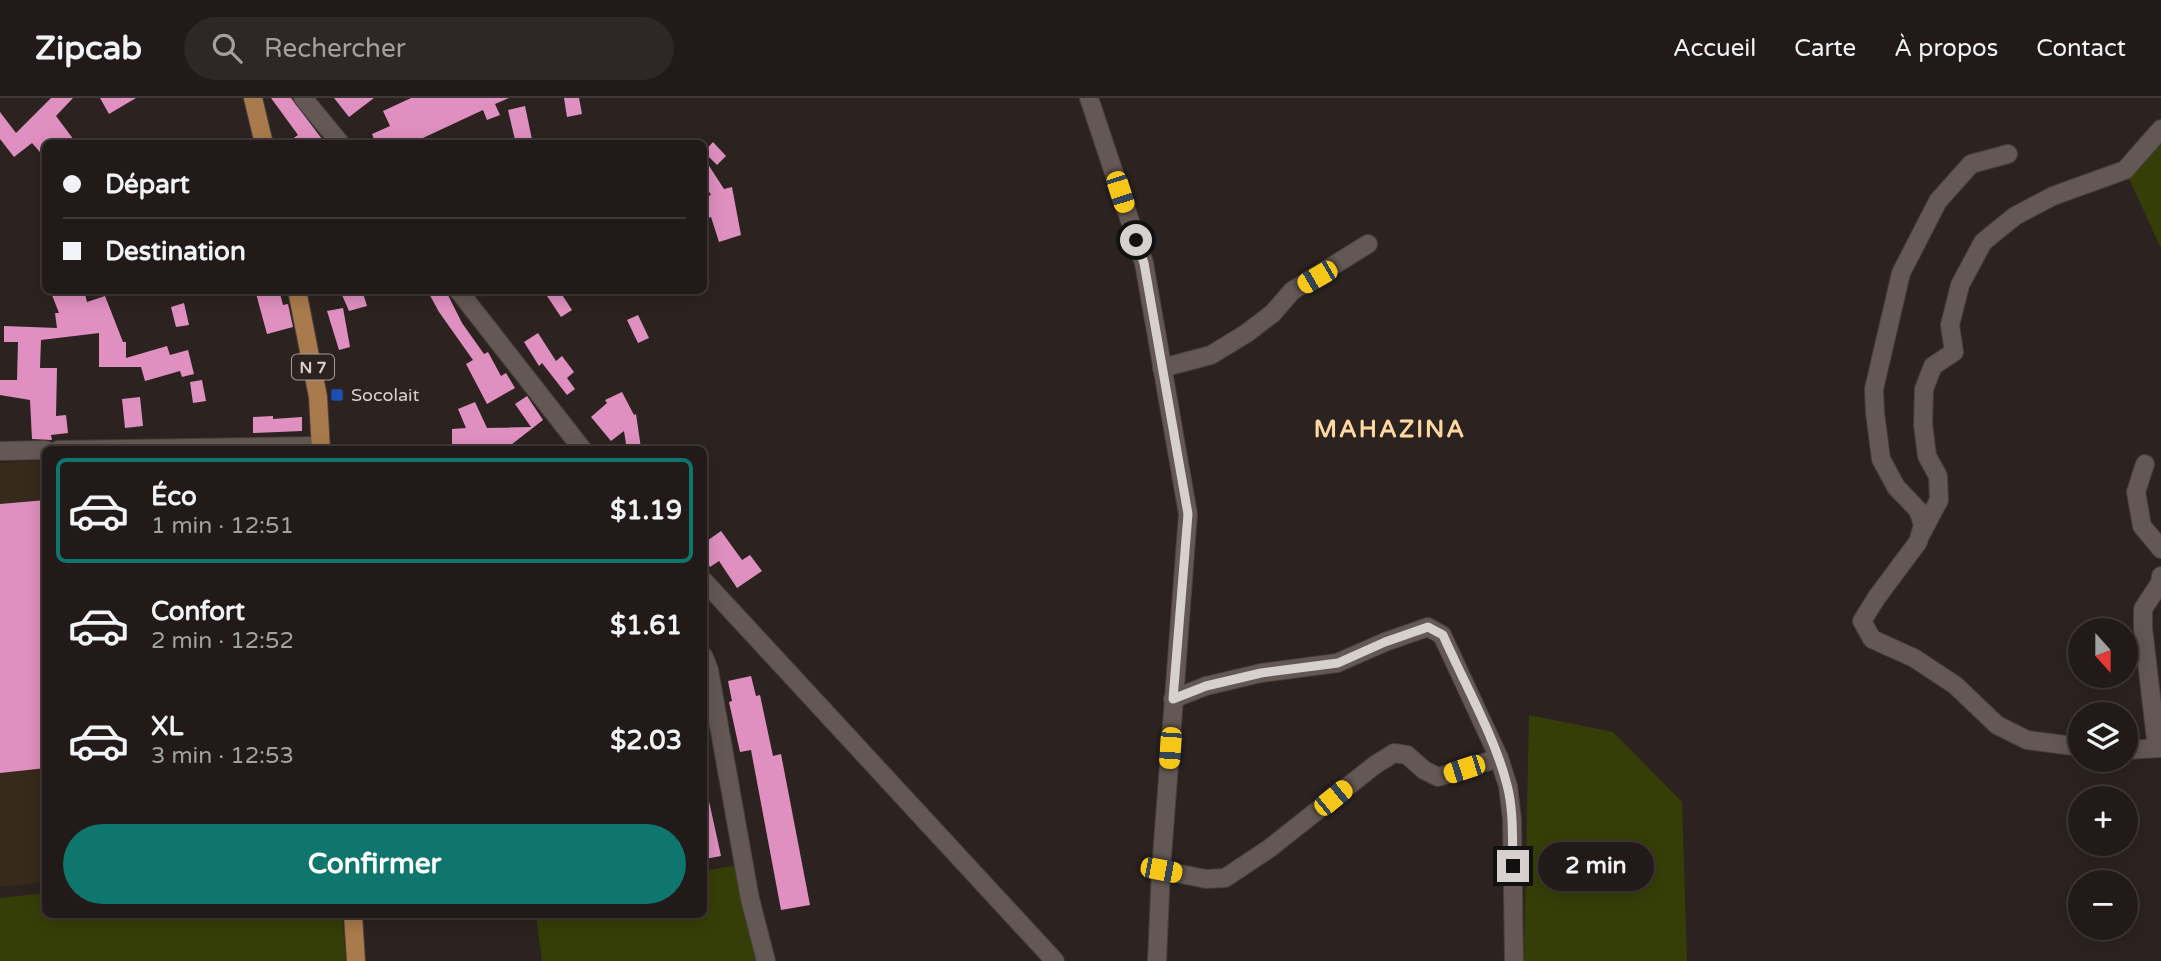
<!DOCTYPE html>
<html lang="fr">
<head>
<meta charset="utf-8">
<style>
	:root { --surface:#211a18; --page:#2d2725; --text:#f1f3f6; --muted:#a2a1a2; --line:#3e3837; --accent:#0f766e }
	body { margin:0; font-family:"Varela Round",sans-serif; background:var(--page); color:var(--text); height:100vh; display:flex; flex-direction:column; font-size:26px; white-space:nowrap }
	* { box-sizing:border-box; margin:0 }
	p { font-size:23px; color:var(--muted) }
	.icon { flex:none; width:38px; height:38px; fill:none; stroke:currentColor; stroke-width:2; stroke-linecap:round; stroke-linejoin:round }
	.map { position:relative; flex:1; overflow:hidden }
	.details { position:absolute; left:42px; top:348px; width:665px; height:472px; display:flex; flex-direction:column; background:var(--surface); border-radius:10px; box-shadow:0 4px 18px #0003,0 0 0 2px var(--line) }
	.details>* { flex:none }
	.banner { position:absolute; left:42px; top:42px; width:665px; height:154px; border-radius:10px; box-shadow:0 4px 18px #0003,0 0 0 2px var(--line); display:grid; align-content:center; height:154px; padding:0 21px; background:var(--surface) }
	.needle { width:46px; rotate:159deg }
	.controls { position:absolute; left:2068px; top:520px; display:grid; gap:14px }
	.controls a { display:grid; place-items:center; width:70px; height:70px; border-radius:50%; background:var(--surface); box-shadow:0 4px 18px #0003,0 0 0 2px var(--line); font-size:35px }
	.end { position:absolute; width:32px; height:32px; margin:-16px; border:9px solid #d6d0ce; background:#111; box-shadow:0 0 0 4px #111 }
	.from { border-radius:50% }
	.bubble { position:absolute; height:49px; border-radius:24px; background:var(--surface); box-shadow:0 4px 18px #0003,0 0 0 2px var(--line); font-size:23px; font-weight:700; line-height:49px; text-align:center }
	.car { position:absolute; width:21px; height:42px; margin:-21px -10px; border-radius:9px; box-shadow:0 0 5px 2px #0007; background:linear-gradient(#f5c518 24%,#345 0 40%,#f5c518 0 76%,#345 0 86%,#f5c518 0) }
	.banner b { display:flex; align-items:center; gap:24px; height:66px; font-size:26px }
	.banner b+b { border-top:2px solid var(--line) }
	.banner i { width:18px; height:18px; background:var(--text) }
	ul { padding:12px 0 0; list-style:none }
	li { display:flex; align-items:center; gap:21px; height:105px; margin:0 14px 10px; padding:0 7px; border:4px solid transparent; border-radius:10px }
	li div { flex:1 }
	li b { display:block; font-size:26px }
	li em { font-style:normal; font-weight:700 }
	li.on { border-color:var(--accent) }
	li>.icon { width:63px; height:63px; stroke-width:1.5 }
	.action { display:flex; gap:14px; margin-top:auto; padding:14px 21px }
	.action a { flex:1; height:80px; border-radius:42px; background:var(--accent); color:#fff; font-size:28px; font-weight:700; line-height:80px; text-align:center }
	header { display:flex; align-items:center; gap:42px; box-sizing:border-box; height:98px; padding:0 35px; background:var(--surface); border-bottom:2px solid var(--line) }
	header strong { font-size:33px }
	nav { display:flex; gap:38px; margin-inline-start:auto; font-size:24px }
	.search { width:490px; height:63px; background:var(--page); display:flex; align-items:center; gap:18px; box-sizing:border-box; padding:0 24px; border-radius:38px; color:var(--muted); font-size:26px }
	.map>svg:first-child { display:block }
	.industrial { fill:#372a1c }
	.green { fill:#363e08 }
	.building { fill:#e090c0 }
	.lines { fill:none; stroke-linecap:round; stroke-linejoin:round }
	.minor-casing { stroke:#463f3d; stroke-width:20 }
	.secondary-casing { stroke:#463f3d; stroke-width:20 }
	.primary-casing { stroke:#463f3d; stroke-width:20 }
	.minor { stroke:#635854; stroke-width:18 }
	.secondary { stroke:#635854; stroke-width:18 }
	.primary { stroke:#a97b4c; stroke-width:18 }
	.route { stroke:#d6d0ce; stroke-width:9 }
	.transit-dot { fill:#1a4fb4; stroke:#2c2320; stroke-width:2.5 }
	.labels { text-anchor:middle; stroke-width:7; stroke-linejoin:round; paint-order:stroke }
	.shield { fill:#2c2320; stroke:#a39c9a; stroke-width:2 }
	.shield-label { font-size:16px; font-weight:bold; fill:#d6d0ce }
	.poi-label { font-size:18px; fill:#d6d0ce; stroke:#2c2320; text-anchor:start }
	.district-label { font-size:24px; font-weight:bold; letter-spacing:2px; fill:#fdd8a2; stroke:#2c2320 }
</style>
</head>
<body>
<header>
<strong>Zipcab</strong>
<div class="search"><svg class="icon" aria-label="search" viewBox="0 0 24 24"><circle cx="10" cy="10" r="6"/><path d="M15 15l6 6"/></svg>Rechercher</div>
<nav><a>Accueil</a><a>Carte</a><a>À propos</a><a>Contact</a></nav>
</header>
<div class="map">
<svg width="2161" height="863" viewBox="0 0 2161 863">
	<rect width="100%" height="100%" fill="#2c2320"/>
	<path class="industrial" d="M46 363 45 784 0 789V365Z"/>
	<g class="green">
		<path d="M2161 31V150L2125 72Z"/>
		<path d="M1529 617 1613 634 1682 704 1687 863H1524Z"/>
		<path d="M744 766 766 863H542L536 817H704V773Z"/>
		<path d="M45 795 46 817H342L346 863H0V800Z"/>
	</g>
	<g class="building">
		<path d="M51 0H73L56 18 77 46H46V61L32 45 14 59 0 41V14L16 35Z"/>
		<path d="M100 0H136L109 16Z"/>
		<path d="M271 0H291L322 41 316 46H285L298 37Z"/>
		<path d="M334 0H374L349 19Z"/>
		<path d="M411 0H509L495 6 500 17 487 22 483 12 410 46H399L396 40 383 46H376L372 36 390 28 383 13Z"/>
		<path d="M564 0H579L582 16 567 19Z"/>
		<path d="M525 8 533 46H516L508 12Z"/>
		<path d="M713 44 726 58 717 67 704 54Z"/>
		<path d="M704 60 724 91 732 89 741 137 719 144 711 119 704 121V100L711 97 704 85Z"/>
		<path d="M50 192H84L87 204 105 198 123 244H126V260L167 248 170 257 188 252 194 276 182 279 180 273 145 283 141 269H99V235L41 242 40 270H57L56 318 66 317 68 335 51 337 52 342 32 341 30 302 0 297V282H17L18 244H4V228L57 230 55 215H59Z"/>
		<path d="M255 192H279L283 207 288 206 293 229 267 236Z"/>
		<path d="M352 192H362L367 208 349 213 342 197Z"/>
		<path d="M427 192H441L445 198 448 197 462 225 484 256 488 254 501 278 506 275 515 290 487 306 466 266 473 262 439 214Z"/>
		<path d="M543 192H559L572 212 561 219Z"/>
		<path d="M184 205 189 227 176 229 171 209Z"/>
		<path d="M343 210 350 249 339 252 327 213Z"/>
		<path d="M638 217 649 240 638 245 627 222Z"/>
		<path d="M538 235 556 263 562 258 574 274 567 280 575 291 567 297 542 265 539 268 524 244Z"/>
		<path d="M202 282 206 303 193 305 190 284Z"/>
		<path d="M622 294 634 317 636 316 641 350 627 352 624 333 611 343 591 319 607 305 605 302Z"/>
		<path d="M527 298 543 322 507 350 452 351V331L466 330 458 311 475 304 487 330 531 329 515 306Z"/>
		<path d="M140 299 143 328 125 330 122 301Z"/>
		<path d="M273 318V321L302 319V333L253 335V319Z"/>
		<path d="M46 402V670L0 675V406Z"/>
		<path d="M721 433 742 462 750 457 762 473 737 490 719 463 710 469 704 460V445Z"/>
		<path d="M751 578 756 598 760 597 773 658 781 656 810 807 781 812 751 652 740 654 729 604 732 603 728 583Z"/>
		<path d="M704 703H709L721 758 705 761Z"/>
	</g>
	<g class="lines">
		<g class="minor-casing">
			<g id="minor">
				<path d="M1089 0 1144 165 1188 416 1161 772 1157 863"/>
				<path d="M2008 56 1971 66 1938 103 1901 175 1874 291 1875 315 1881 361 1896 389 1918 412 1923 427 1918 444 1877 499 1862 523 1872 541 1914 560 1955 587 1997 627 2027 642 2081 649"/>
				<path d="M1162 270 1211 257 1247 235 1273 215 1292 193 1368 146"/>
				<path d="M58 352 320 348"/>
				<path d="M0 353 46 352"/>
				<path d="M2145 366 2136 394 2142 428 2161 451"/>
				<path d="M1921 436 1939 402 1938 378 1927 358 1923 326 1924 291 1933 268 1954 254 1950 227 1960 187 1983 144 2015 118 2053 98 2125 72 2161 31"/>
				<path d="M704 559 709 572 750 801 766 863"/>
				<path d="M1173 601 1206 588 1261 575 1337 565 1385 544 1428 529 1442 537 1499 660 1508 688 1512 721 1514 863"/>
				<path d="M2157 650 2143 530V511L2160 485 2161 478"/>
				<path d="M2126 652 2161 650"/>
				<path d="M1161 772 1206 781 1225 780 1270 750 1375 667 1394 655 1407 657 1424 672 1438 679 1499 660"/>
			</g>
		</g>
		<g class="secondary-casing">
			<g id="secondary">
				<path d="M303 0 341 46"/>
				<path d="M458 192 583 352"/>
				<path d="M704 483 1055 863"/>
			</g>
		</g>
		<g class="primary-casing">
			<g id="primary">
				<path d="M253 0 264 46"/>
				<path d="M297 192 318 299 321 352"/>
				<path d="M353 817 356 863"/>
			</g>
		</g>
		<use href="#minor" class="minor"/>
		<use href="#secondary" class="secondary"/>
		<use href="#primary" class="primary"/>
	</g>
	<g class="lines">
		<path class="route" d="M1136 142 1144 165 1188 416 1173 601 1206 588 1261 575 1338 565 1385 544 1428 529 1443 537C1463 583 1495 639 1507 687 1514 713 1512 742 1513 768"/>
	</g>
	<rect class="transit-dot" x="330" y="290" width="14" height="14" rx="3.5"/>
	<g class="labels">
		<rect class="shield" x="292" y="256.5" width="42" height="25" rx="5"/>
		<g class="shield-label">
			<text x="313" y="275">N 7</text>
		</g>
		<g class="poi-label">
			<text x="351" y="303">Socolait</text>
		</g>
		<g class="district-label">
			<text x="1390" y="339">MAHAZINA</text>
		</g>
	</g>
</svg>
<div class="controls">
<a><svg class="needle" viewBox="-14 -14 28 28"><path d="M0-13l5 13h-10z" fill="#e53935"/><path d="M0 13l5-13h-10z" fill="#a2a1a2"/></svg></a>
<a><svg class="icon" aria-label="layers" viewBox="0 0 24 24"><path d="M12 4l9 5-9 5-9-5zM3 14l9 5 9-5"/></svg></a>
<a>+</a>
<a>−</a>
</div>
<i class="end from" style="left:1136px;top:142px"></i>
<i class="end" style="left:1513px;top:768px"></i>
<div class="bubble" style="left:1538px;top:744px;width:116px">2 min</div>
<i class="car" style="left:1120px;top:94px;rotate:162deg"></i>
<i class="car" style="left:1317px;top:179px;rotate:240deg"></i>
<i class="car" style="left:1170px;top:650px;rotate:184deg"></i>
<i class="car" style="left:1464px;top:671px;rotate:252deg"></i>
<i class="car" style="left:1333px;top:700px;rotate:51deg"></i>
<i class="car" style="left:1161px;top:772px;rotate:101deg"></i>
<div class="banner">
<b><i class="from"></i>Départ</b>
<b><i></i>Destination</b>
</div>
<section class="details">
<ul>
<li class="on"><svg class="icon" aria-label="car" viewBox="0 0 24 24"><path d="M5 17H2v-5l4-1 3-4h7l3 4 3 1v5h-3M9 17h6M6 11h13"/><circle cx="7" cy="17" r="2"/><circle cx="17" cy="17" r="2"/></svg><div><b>Éco</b><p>1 min · 12:51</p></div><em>$1.19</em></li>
<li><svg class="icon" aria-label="car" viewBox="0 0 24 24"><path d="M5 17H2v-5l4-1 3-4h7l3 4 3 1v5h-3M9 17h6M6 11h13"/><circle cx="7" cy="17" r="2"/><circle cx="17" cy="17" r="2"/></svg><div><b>Confort</b><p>2 min · 12:52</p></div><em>$1.61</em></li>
<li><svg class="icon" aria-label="car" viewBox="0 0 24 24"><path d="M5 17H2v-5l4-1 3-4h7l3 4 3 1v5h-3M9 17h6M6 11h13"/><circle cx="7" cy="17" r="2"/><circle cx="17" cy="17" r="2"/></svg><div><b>XL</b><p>3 min · 12:53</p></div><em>$2.03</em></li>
</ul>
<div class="action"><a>Confirmer</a></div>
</section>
</div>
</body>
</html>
